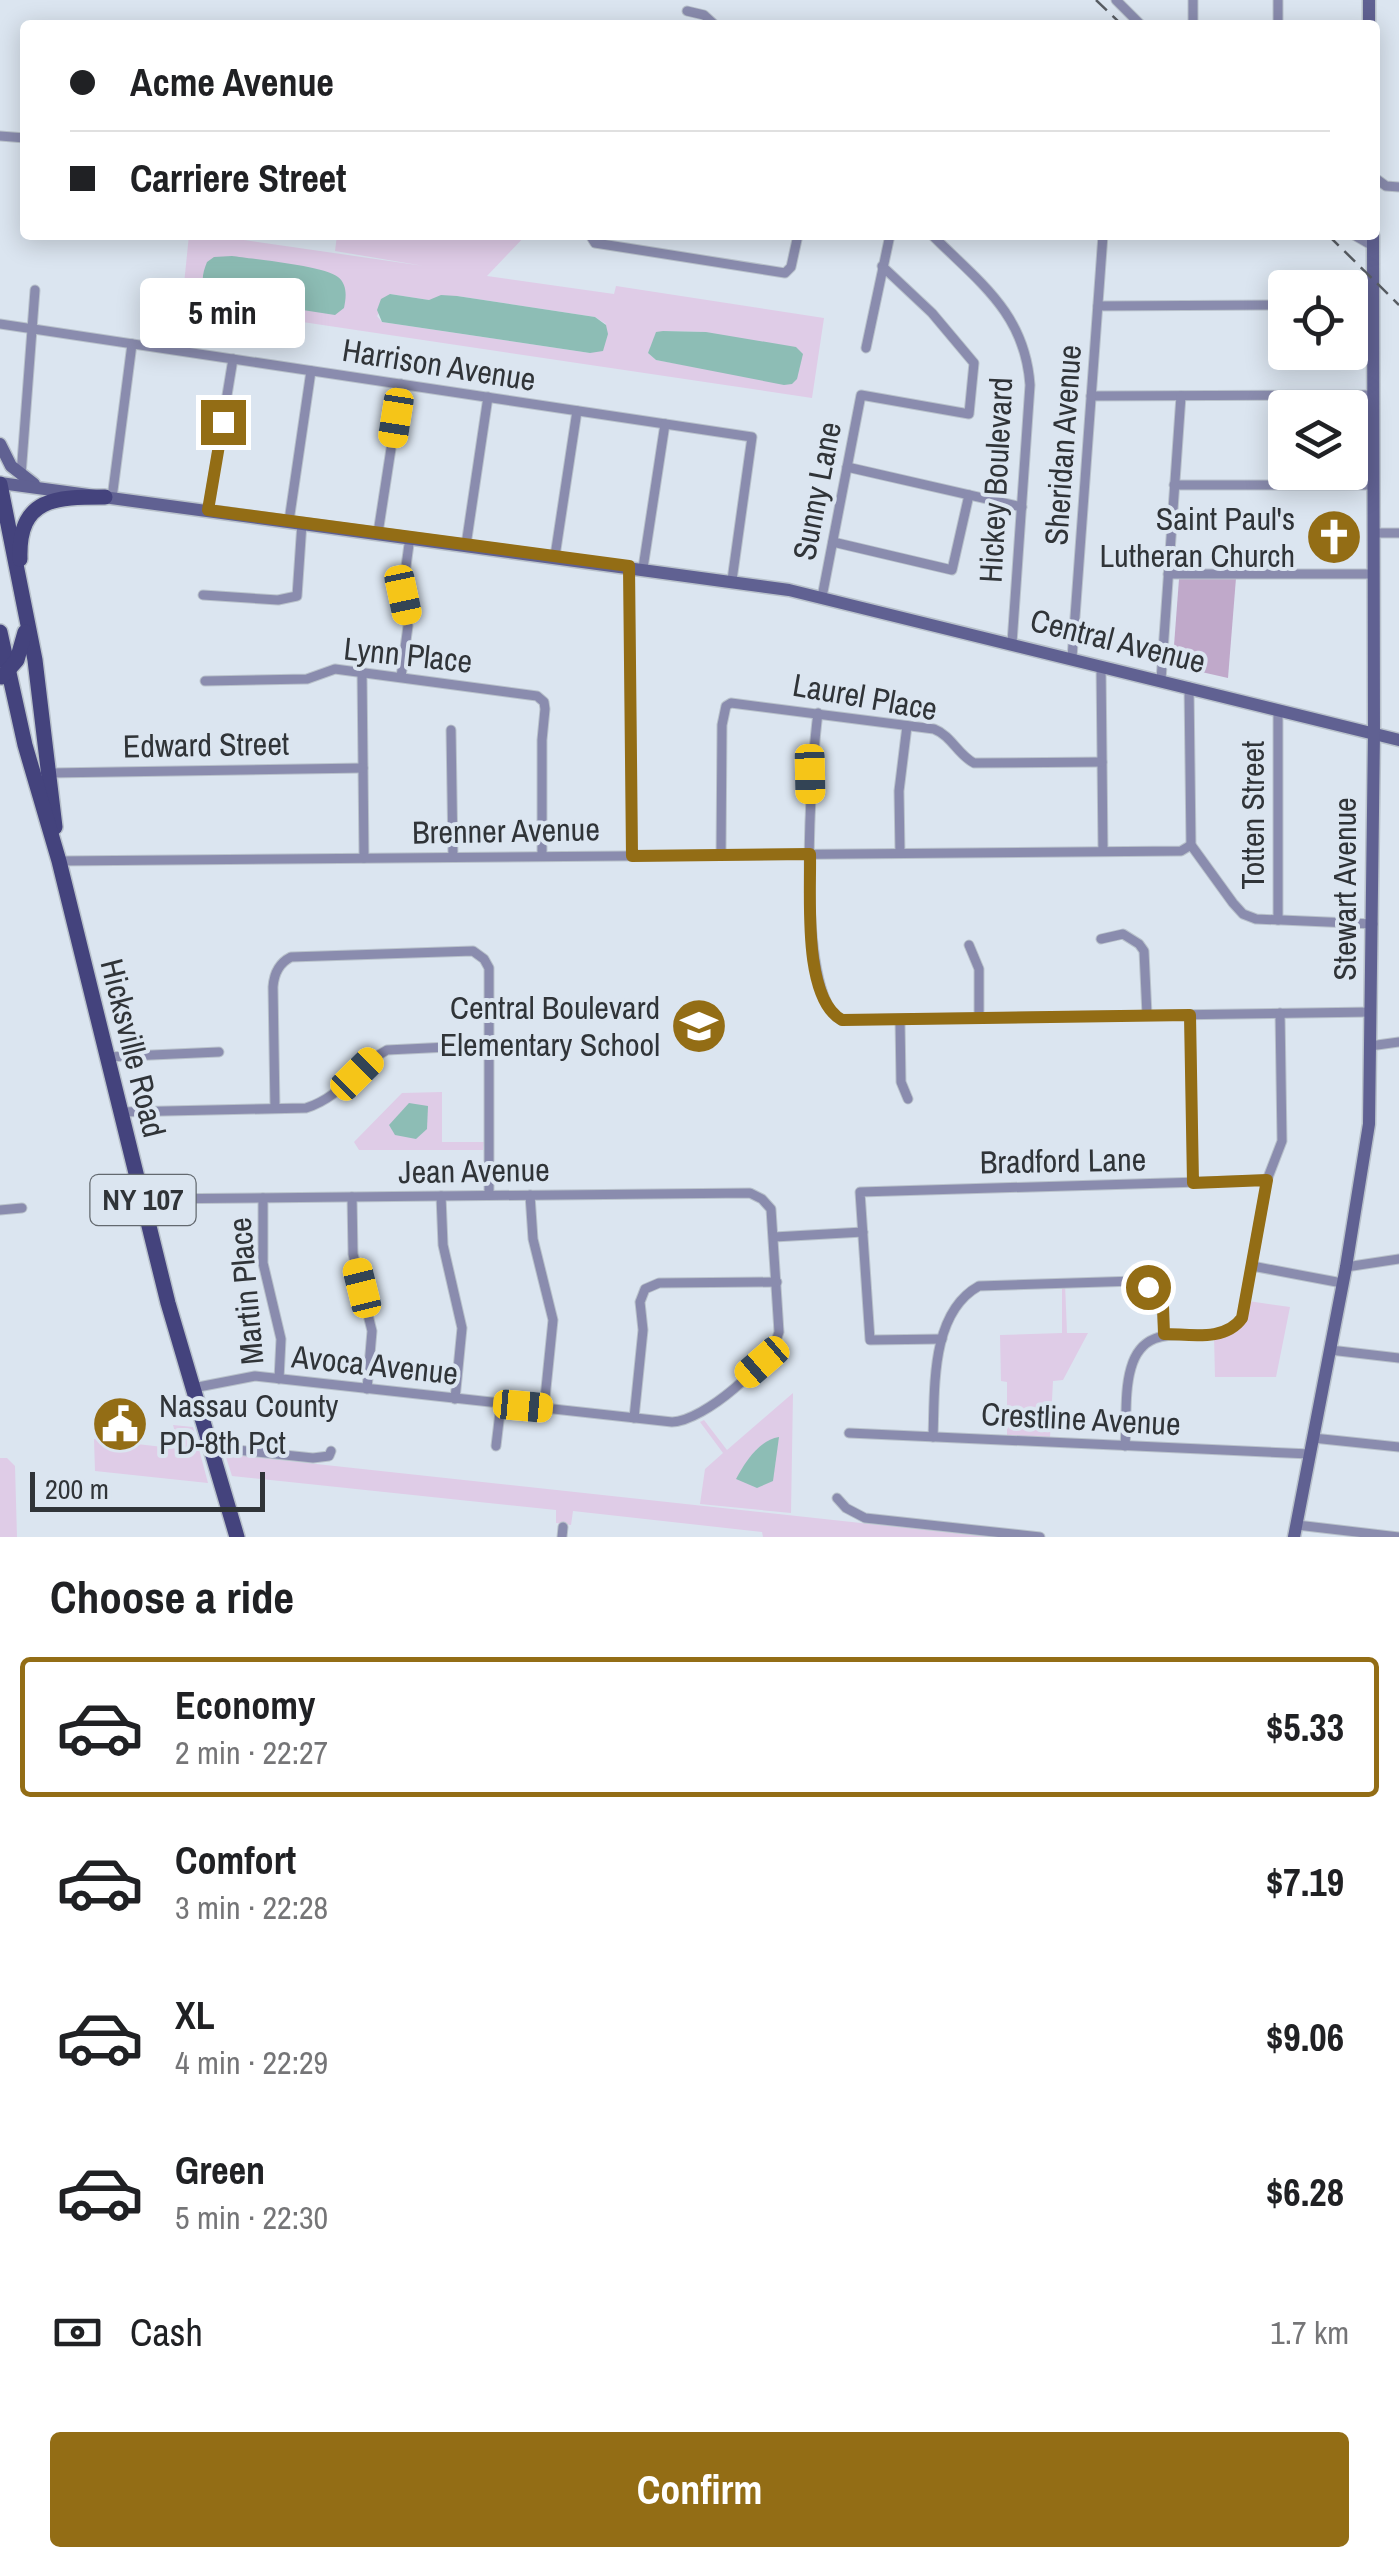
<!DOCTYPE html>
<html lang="en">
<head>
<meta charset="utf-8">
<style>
	:root { --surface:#fff; --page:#f6f6f6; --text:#202124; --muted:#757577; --line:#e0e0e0; --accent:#936d15 }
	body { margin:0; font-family:"Archivo Narrow",sans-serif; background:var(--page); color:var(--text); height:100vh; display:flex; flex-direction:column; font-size:38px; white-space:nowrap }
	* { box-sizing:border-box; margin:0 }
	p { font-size:32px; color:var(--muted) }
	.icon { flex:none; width:55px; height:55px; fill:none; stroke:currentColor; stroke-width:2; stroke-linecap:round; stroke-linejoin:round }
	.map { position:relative; height:1537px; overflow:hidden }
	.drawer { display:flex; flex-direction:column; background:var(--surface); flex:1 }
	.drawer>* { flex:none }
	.guide { position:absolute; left:20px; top:20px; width:1360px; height:220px; border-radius:10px; box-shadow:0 5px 25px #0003; display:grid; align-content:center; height:220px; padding:0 50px; background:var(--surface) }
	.buttons { position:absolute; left:1268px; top:270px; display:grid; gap:20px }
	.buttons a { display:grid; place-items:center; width:100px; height:100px; border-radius:10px; background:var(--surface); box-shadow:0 5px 25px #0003; font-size:50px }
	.scale { position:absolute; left:30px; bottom:25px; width:235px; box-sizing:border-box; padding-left:10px; border:5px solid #303438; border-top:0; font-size:28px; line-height:35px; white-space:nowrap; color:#303438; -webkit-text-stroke:8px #dbe5f0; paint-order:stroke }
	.end { position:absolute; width:45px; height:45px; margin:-22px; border:12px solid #936d15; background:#fff; box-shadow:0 0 0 5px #fff }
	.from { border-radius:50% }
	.bubble { position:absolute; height:70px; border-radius:10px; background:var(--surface); box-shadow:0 5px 25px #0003; font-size:32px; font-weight:700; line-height:70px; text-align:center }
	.car { position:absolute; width:30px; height:60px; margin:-30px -15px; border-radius:12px; box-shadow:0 0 8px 2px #0007; background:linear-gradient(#f5c518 24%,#345 0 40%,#f5c518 0 76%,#345 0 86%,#f5c518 0) }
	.guide b { display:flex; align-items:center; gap:35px; height:95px; font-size:38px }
	.guide b+b { border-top:2px solid var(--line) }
	.guide i { width:25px; height:25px; background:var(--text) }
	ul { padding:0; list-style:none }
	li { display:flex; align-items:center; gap:30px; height:140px; margin:0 20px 15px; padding:0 30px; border:5px solid transparent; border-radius:10px }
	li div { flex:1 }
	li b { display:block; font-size:38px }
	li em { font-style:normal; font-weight:700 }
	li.active { border-color:var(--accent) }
	li>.icon { width:90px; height:90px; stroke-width:1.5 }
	h2 { padding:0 50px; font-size:45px; line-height:120px }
	.pay { display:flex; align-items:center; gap:25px; height:110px; padding:0 50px; font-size:38px }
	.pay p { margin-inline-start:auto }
	.primary-button { display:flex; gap:20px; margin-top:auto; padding:20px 50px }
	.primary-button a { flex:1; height:115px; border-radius:10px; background:var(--accent); color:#fff; font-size:40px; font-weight:700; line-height:115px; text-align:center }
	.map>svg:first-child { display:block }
	.green { fill:#dfcce7; fill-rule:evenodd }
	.forest { fill:#c0a9ca }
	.water { fill:#8dbdb5 }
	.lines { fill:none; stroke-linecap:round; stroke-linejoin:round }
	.minor-casing { stroke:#b9c2cb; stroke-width:11 }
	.secondary-casing { stroke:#b9c2cb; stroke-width:15 }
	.primary-casing { stroke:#b9c2cb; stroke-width:18 }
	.minor { stroke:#8a8cae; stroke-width:9 }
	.secondary { stroke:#606192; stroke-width:12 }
	.primary { stroke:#44437d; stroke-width:15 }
	.rail { stroke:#585d63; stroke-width:2.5; stroke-dasharray:15 8; stroke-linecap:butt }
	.route { stroke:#936d15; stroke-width:12 }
	.labels { text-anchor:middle; stroke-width:8; stroke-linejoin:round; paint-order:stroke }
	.shield { fill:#dbe5f0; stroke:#63696f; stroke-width:2.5 }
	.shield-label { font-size:30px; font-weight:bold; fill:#303438 }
	.street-label { font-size:32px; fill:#303438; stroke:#dbe5f0 }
	.poi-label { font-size:32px; fill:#303438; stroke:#dbe5f0; text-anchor:end }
</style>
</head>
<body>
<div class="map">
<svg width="1399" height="1537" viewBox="0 0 1399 1537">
	<rect width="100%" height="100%" fill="#dbe5f0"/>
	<g class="green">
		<path d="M189 235H209L424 266 335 251 337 235H526L487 276 614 294 616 286 824 318 812 398 182 304ZM390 294 429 300 457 296 595 317 606 324 590 353 382 322 377 316ZM663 331 706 332 792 384 656 360 648 353Z"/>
		<path d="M442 1092V1142H484L483 1150H359L354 1142 402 1093Z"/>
		<path d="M1062 1283H1065L1067 1333H1088L1063 1380 1053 1381 1050 1438 1007 1436V1382L1001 1381 1000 1335 1062 1333Z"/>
		<path d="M1248 1301 1290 1307 1276 1377H1215L1214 1336C1237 1336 1244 1322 1248 1301Z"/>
		<path d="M793 1393 791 1513 700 1504 705 1469 723 1453 700 1422 704 1420 727 1450Z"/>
		<path d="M173 1425 193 1427 208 1483 95 1471 94 1439 180 1449Z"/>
		<path d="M225 1454 990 1537H763L762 1532 573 1511 571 1525 556 1523V1510L232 1476Z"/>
		<path d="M0 1458H7L15 1466 17 1537H0Z"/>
	</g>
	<path class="forest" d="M1236 578 1228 678 1175 666 1173 659 1179 579Z"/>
	<g class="water">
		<path d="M232 256C253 259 325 266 338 277 348 285 346 298 344 308L335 315 213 296C200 287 201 277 207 262L214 257Z"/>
		<path d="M390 294 429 300 441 295 457 296 595 317 606 325 608 334 603 351 590 353 382 322 377 310 381 299Z"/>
		<path d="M663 331 706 332 796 347 803 354 797 379 792 384 784 385 656 360 648 353 656 332Z"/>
		<path d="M409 1103 428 1106 427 1129 416 1139 395 1135 389 1125Z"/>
		<path d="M779 1437 773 1481 757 1488 736 1479C745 1462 759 1440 779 1437Z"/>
	</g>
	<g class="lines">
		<g class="minor-casing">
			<g id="minor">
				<path d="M1116 0 1141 25"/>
				<path d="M687 11 704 15 715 25"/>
				<path d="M1193 25V0"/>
				<path d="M1278 25V0"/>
				<path d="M0 136 25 138"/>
				<path d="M1375 178 1386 186 1399 187"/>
				<path d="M590 235 595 243 785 273 791 267 798 235"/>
				<path d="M932 235C979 282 1025 313 1030 385L1012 643"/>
				<path d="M1354 235 1373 246"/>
				<path d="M1350 305 1373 304"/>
				<path d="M1098 306 1285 305"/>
				<path d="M0 324 752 437 732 580"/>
				<path d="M866 348 890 235"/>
				<path d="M1091 396 1374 395"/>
				<path d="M847 467 1022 507"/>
				<path d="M21 475 35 290"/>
				<path d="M1174 485H1374"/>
				<path d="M112 498 132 344"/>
				<path d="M208 510 233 359"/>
				<path d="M289 521 311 371"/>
				<path d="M378 533 401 384"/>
				<path d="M1374 533H1399"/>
				<path d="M833 542 952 570 969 495"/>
				<path d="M466 545 488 397"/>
				<path d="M555 556 577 411"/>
				<path d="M629 566 632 855"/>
				<path d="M643 568 665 424"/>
				<path d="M1168 574H1374"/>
				<path d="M203 595 278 600 297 596 302 523"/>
				<path d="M822 597 861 395 969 414 974 363 932 313 882 266"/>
				<path d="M1072 658 1103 235"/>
				<path d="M1101 666 1103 851"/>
				<path d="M362 672 364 858"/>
				<path d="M401 677 408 626 403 588 410 537"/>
				<path d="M1161 680 1181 396"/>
				<path d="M205 681 307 679 335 669 537 696 544 702 545 709 542 740V856"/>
				<path d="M1189 687 1191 845 1233 903 1243 914 1256 919 1373 924"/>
				<path d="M818 713C811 766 794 994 841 1020L1371 1012"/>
				<path d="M451 730 453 857"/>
				<path d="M50 773 363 768"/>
				<path d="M900 853 899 791 907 726"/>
				<path d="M721 855 722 725 726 706 731 703 934 729C952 736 957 754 974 763L1102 762"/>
				<path d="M59 861 1181 851 1191 845"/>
				<path d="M1278 920V710"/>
				<path d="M1101 939 1123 934 1139 944 1144 951 1147 1015"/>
				<path d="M969 945 979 969V1018"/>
				<path d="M1190 1015 1193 1183"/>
				<path d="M900 1020 901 1082 908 1099"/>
				<path d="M1370 1046 1399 1042"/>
				<path d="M107 1057 219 1052"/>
				<path d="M275 1108 273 987C274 973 279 963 291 957L473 951 484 959 489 968V1195"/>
				<path d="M121 1112 306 1108C343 1096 355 1067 387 1050L490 1045"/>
				<path d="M530 1195 533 1239 553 1320 544 1408"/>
				<path d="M441 1196 443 1245 462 1328 455 1399"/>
				<path d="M352 1197 353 1254 372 1331 367 1389"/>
				<path d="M263 1198V1263L281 1339 279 1379"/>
				<path d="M143 1199 750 1193 762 1199 771 1209 779 1332C771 1363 704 1421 672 1422L255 1376 193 1388"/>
				<path d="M0 1210 22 1208"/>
				<path d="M774 1237 863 1232"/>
				<path d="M1252 1266 1342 1283"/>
				<path d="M1346 1267 1399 1259"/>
				<path d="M942 1339 870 1340 860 1192 1267 1180"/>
				<path d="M1330 1350 1399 1358"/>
				<path d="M634 1418 643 1330 640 1302 645 1289 659 1283 777 1282"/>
				<path d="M849 1433 1310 1454"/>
				<path d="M933 1437C935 1389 930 1313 979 1286L1136 1281C1162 1292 1163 1309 1164 1334"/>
				<path d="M1313 1438 1399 1447"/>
				<path d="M496 1446 501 1404"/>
				<path d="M1125 1446C1127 1421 1124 1392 1131 1368 1148 1307 1215 1357 1242 1318L1267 1180 1282 1141 1280 1013"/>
				<path d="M210 1447 313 1458 329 1456 331 1451"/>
				<path d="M837 1498 846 1508 865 1518 1040 1537"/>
				<path d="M1297 1525 1399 1537"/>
				<path d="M562 1537 563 1527"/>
			</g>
		</g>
		<g class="secondary-casing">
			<g id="secondary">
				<path d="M1369 0V25"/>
				<path d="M0 444 11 466 34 484"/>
				<path d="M0 483 789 590 1399 740"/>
				<path d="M1294 1537 1346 1267 1369 1124 1374 733 1373 235"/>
			</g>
		</g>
		<g class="primary-casing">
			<g id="primary">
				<path d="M0 484 35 660 55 827"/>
				<path d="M20 559C18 497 56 497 105 497"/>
				<path d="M0 632 25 745 59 861 168 1303 237 1537"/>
				<path d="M2 677 17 660 25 632"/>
			</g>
		</g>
		<use href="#minor" class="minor"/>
		<use href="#secondary" class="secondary"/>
		<use href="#primary" class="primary"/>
		<g class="rail">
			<path d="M1096 0 1122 25"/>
			<path d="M1328 235 1399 305"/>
		</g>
	</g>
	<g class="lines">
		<path class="route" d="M223 422 208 510 629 566 632 856 810 854C811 894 802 998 842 1020L1190 1015 1193 1183 1267 1180 1242 1318C1225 1342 1190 1334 1164 1334L1163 1306 1148 1287"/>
	</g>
	<defs>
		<g id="church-disc" transform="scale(2.875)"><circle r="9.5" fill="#936d15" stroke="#dbe5f0"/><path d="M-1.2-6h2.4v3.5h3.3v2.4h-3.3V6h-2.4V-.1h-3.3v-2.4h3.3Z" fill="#fff"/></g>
		<g id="school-disc" transform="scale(2.875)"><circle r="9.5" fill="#936d15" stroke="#dbe5f0"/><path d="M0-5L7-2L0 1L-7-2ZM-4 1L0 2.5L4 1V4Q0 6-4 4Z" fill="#fff"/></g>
		<g id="civic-disc" transform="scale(2.875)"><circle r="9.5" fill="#936d15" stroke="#dbe5f0"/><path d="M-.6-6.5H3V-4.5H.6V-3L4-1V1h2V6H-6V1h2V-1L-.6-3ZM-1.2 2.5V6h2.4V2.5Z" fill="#fff"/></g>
	</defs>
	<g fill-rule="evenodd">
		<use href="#church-disc" x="1334" y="537"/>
		<use href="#school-disc" x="699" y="1026"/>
		<use href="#civic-disc" x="120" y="1424"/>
	</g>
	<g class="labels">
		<rect class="shield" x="90.5" y="1175" width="105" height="50" rx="8"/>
		<g class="shield-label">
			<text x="143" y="1210">NY 107</text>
		</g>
		<g class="street-label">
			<text transform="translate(439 365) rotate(9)" y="11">Harrison Avenue</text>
			<text transform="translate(1063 445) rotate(-86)" y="11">Sheridan Avenue</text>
			<text transform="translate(996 480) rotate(-87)" y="11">Hickey Boulevard</text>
			<text transform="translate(817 491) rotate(-79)" y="11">Sunny Lane</text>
			<text transform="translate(1118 641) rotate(14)" y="11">Central Avenue</text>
			<text transform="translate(408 655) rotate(6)" y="11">Lynn Place</text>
			<text transform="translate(865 697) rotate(10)" y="11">Laurel Place</text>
			<text transform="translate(206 745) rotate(-1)" y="11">Edward Street</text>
			<text transform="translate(1253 815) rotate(-90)" y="11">Totten Street</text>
			<text transform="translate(506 831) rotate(-1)" y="11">Brenner Avenue</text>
			<text transform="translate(1345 889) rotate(-90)" y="11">Stewart Avenue</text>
			<text transform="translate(133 1048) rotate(76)" y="11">Hicksville Road</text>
			<text transform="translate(1063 1161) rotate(-1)" y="11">Bradford Lane</text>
			<text transform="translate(474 1171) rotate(-1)" y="11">Jean Avenue</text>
			<text transform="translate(246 1291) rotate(-95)" y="11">Martin Place</text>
			<text transform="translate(375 1365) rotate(6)" y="11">Avoca Avenue</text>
			<text transform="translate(1081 1419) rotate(3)" y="11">Crestline Avenue</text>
		</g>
		<g class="poi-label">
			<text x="1295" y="530">Saint Paul's<tspan x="1295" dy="37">Lutheran Church</tspan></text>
			<text x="660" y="1019">Central Boulevard<tspan x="660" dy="37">Elementary School</tspan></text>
			<text x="159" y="1417" text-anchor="start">Nassau County<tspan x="159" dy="37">PD-8th Pct</tspan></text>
		</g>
	</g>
</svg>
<div class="buttons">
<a><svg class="icon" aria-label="locate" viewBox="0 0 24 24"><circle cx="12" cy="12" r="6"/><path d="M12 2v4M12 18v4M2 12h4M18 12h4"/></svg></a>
<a><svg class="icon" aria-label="layers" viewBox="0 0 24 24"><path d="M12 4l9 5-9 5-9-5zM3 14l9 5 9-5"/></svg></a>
</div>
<div class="scale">200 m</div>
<i class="end from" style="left:1148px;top:1287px"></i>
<i class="end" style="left:223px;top:422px"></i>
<div class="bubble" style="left:140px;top:278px;width:165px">5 min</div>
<i class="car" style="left:396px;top:418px;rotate:189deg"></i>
<i class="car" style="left:403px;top:595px;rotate:168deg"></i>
<i class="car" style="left:810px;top:774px;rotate:179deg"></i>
<i class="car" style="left:357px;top:1074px;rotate:45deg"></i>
<i class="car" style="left:362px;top:1288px;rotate:346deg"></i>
<i class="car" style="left:762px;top:1362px;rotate:229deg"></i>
<i class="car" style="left:523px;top:1406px;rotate:95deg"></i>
<div class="guide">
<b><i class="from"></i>Acme Avenue</b>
<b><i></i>Carriere Street</b>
</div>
</div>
<section class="drawer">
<h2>Choose a ride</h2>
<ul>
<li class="active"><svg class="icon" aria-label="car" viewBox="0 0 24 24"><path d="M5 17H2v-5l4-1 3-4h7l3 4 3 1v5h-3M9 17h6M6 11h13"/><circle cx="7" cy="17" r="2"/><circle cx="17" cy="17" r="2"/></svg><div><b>Economy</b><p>2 min · 22:27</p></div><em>$5.33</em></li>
<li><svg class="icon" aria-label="car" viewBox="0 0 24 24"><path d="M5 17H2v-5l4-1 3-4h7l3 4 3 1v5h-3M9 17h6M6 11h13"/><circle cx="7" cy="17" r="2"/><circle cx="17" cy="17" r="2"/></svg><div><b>Comfort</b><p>3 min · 22:28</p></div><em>$7.19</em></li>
<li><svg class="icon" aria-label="car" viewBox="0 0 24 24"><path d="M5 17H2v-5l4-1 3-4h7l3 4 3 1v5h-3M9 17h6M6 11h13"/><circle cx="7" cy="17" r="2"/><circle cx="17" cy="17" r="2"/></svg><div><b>XL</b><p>4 min · 22:29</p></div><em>$9.06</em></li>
<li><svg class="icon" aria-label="car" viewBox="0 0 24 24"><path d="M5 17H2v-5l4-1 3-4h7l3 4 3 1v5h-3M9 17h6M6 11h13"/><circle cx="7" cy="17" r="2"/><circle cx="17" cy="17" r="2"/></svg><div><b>Green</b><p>5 min · 22:30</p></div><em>$6.28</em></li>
</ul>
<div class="pay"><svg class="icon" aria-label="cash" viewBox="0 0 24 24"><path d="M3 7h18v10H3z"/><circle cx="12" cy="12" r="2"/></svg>Cash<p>1.7 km</p></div>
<div class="primary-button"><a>Confirm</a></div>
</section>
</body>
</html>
